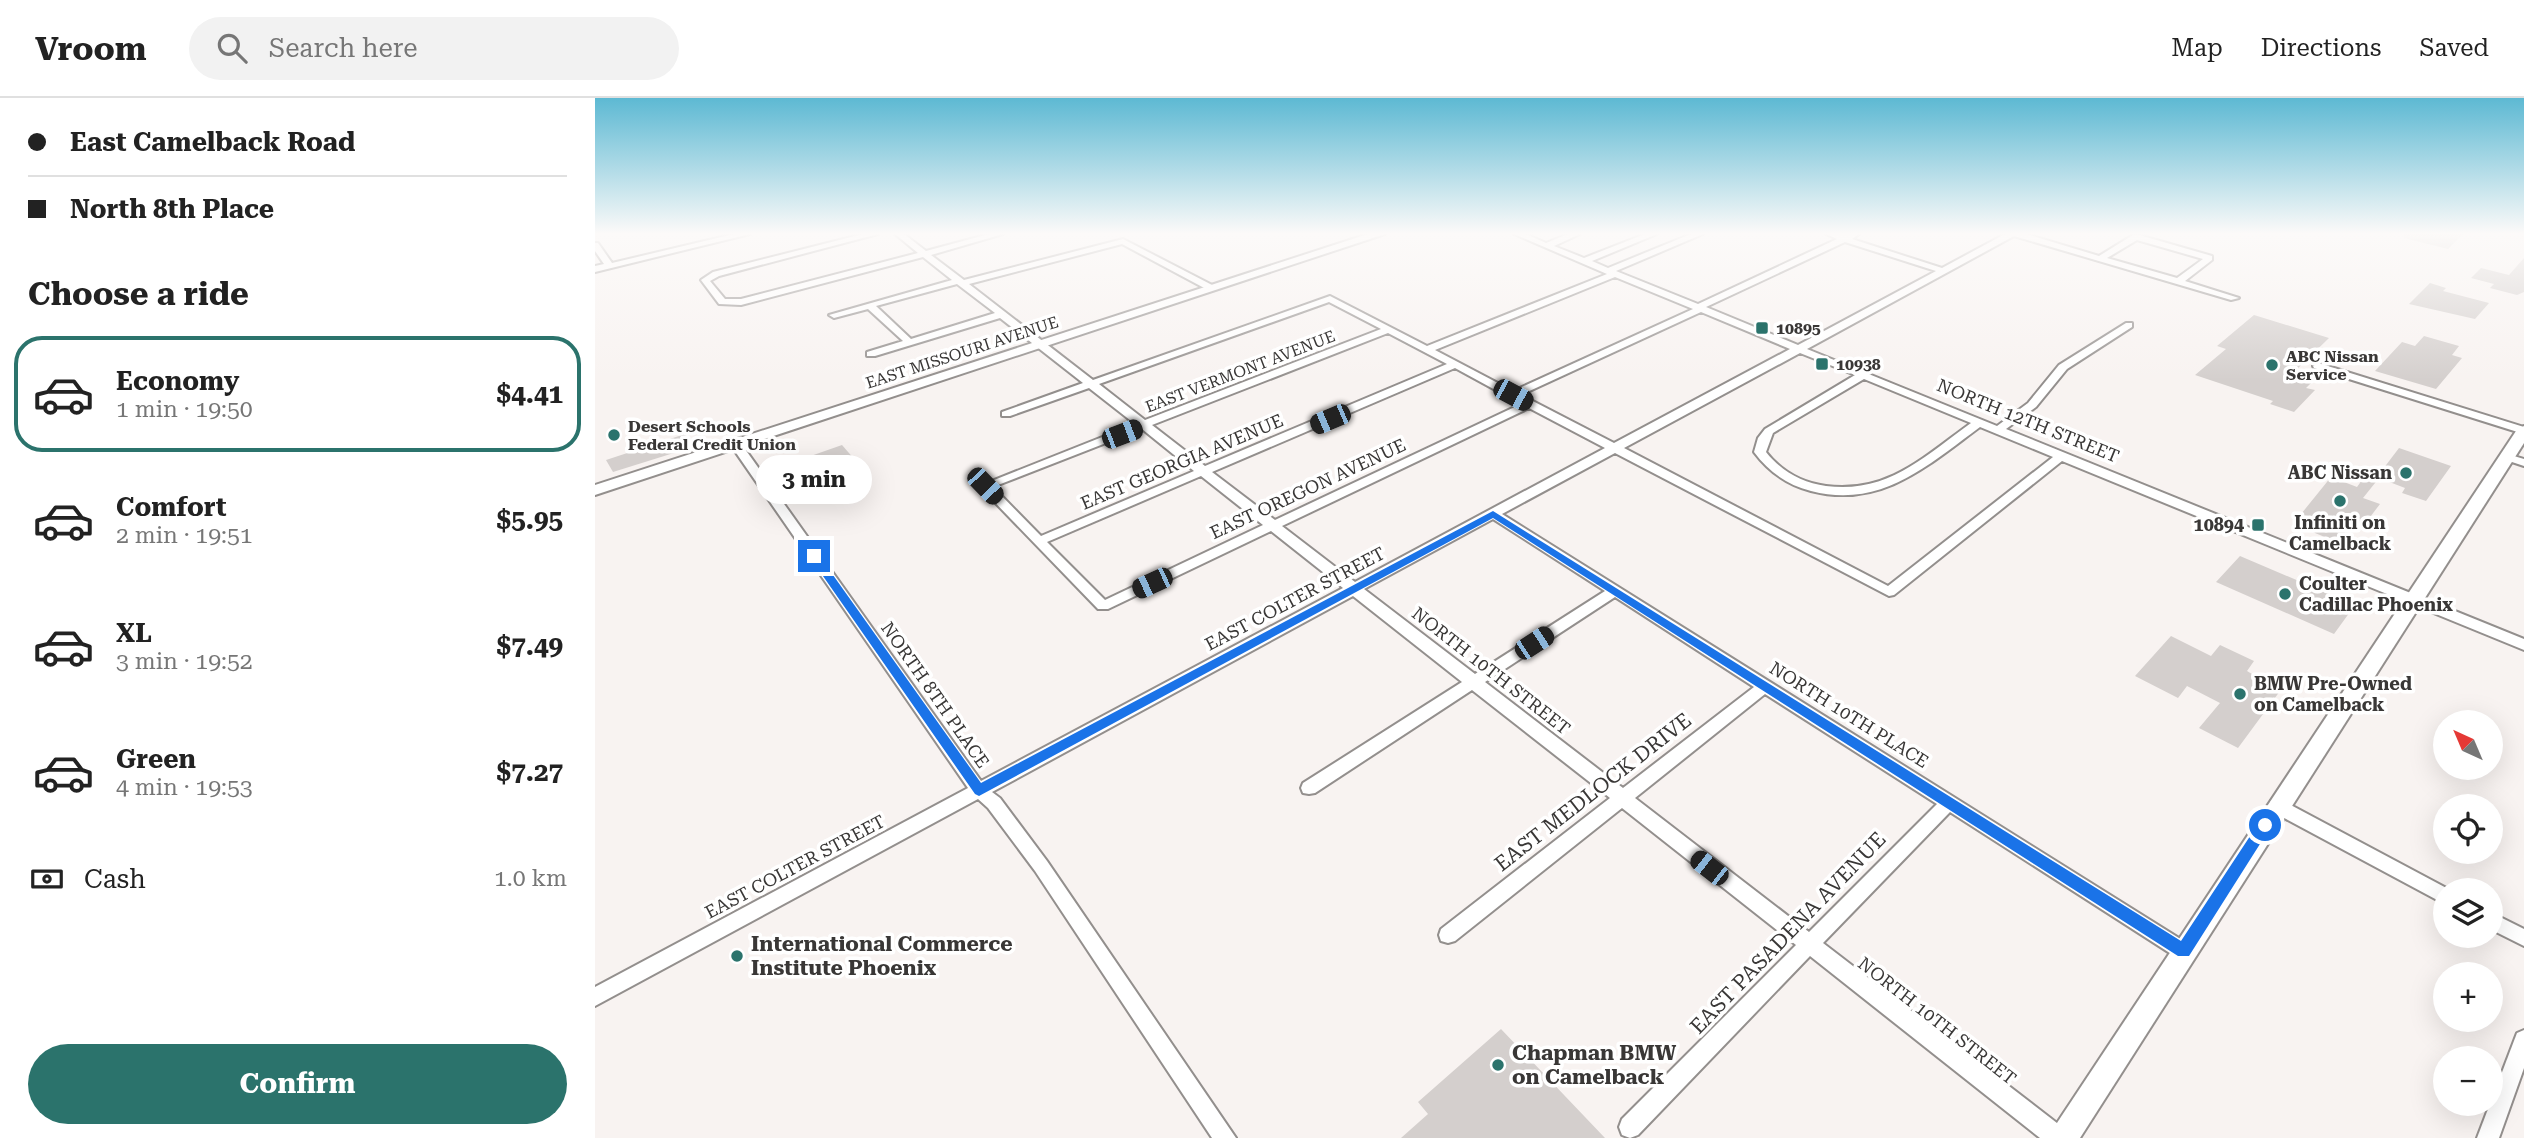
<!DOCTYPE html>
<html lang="en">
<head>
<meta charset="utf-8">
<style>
	:root { --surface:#fff; --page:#f2f2f2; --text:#222; --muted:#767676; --line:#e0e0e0; --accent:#2b736c }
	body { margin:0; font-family:"Roboto Serif",serif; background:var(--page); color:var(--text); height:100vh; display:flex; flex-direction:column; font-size:26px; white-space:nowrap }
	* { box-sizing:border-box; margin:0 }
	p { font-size:23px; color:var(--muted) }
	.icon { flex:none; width:38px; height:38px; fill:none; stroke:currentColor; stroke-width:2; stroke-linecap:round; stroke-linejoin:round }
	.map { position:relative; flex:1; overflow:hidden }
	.details { display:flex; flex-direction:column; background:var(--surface); width:595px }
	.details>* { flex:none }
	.banner { display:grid; align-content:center; height:154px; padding:0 28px; background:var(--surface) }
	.needle { width:46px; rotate:316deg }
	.tools { position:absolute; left:1838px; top:612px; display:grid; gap:14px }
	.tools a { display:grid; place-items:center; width:70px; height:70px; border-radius:50%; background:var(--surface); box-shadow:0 7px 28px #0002; font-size:35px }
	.end { position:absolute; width:32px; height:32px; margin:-16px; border:9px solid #1a73e8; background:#fff; box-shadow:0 0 0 4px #fff }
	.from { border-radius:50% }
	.bubble { position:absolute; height:49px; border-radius:24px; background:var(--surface); box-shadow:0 7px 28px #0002; font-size:23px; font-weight:700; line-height:49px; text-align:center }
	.car { position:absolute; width:21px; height:42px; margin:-21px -10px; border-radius:9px; box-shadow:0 0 5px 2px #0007; background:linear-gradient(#222 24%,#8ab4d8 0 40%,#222 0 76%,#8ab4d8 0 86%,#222 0) }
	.banner b { display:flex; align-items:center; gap:24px; height:66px; font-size:26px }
	.banner b+b { border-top:2px solid var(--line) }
	.banner i { width:18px; height:18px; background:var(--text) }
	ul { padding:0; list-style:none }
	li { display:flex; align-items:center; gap:21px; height:116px; margin:0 14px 10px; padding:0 14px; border:4px solid transparent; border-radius:28px }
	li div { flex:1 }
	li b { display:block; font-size:26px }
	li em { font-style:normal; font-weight:700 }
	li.active { border-color:var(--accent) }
	li>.icon { width:63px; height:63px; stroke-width:1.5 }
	h2 { padding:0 28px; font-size:32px; line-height:84px }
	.pay { display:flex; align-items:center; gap:18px; height:77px; padding:0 28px; font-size:26px }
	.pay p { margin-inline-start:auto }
	.action { display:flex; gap:14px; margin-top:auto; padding:14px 28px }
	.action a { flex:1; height:80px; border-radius:42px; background:var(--accent); color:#fff; font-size:28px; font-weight:700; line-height:80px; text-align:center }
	header { display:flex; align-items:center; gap:42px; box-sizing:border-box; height:98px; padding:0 35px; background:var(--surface); border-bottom:2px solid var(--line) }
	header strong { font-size:33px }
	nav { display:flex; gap:38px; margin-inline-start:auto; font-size:24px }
	.search { width:490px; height:63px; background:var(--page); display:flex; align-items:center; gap:18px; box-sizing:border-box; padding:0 24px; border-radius:38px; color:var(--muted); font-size:26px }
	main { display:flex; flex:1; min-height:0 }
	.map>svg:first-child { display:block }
	.building { fill:#d4cfcd }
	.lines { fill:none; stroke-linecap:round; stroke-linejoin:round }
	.minor-casing { stroke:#938f8d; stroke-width:4 }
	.major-casing { stroke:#938f8d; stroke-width:4 }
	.minor { fill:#fff; fill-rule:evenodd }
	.major { fill:#fff; fill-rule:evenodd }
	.route { fill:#1a73e8 }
	.poi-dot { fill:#2b736c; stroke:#fff; stroke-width:2.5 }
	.labels { text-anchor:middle; stroke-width:7; stroke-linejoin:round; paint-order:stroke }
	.far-poi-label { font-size:16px; font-weight:bold; fill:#393736; stroke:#fff; text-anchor:start }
	.far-street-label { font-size:16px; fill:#393736; stroke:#fff }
	.street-label { font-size:18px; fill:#393736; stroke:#fff }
	.poi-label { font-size:18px; font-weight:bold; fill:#393736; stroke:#fff; text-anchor:end }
	.near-street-label { font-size:21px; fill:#393736; stroke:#fff }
	.near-poi-label { font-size:21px; font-weight:bold; fill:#393736; stroke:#fff; text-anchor:start }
</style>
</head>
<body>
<header>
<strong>Vroom</strong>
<div class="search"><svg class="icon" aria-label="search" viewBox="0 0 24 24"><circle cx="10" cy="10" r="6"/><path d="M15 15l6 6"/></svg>Search here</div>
<nav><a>Map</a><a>Directions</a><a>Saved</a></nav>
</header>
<main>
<section class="details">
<div class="banner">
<b><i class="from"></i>East Camelback Road</b>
<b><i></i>North 8th Place</b>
</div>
<h2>Choose a ride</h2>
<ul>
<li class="active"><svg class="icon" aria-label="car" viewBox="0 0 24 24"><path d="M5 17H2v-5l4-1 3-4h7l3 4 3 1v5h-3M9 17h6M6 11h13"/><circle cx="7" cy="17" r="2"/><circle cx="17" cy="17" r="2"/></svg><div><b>Economy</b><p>1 min · 19:50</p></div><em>$4.41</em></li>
<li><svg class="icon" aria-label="car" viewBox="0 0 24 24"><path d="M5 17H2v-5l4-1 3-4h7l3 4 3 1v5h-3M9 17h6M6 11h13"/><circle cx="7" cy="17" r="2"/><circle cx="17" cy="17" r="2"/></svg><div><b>Comfort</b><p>2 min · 19:51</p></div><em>$5.95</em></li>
<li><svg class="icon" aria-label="car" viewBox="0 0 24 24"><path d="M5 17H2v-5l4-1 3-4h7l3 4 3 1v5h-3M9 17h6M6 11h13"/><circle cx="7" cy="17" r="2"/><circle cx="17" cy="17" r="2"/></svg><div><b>XL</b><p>3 min · 19:52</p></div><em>$7.49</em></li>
<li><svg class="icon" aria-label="car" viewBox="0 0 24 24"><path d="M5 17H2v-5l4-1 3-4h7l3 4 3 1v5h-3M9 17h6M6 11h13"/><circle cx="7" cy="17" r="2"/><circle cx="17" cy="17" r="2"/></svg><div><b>Green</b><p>4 min · 19:53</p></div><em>$7.27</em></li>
</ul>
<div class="pay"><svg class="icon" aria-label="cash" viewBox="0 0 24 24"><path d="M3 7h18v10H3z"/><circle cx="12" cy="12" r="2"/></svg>Cash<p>1.0 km</p></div>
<div class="action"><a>Confirm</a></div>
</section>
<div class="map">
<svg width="1929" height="1040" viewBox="0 0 1929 1040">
	<rect width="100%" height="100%" fill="#f8f3f1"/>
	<g class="building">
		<path d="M1809 136H1868L1853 151 1809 140Z"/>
		<path d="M1929 160V194L1922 197 1895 190 1899 186 1876 180 1886 170 1914 177Z"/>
		<path d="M1835 185 1851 190 1848 193 1894 205 1880 221 1814 206Z"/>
		<path d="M1659 217 1734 240 1700 273 1722 279 1711 290 1720 292 1699 314 1675 306 1678 303 1600 277 1631 251 1622 248Z"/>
		<path d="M1829 238 1864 248 1857 257 1867 260 1841 291 1780 273 1807 244 1820 248Z"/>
		<path d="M90 336 98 349 18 374 11 362Z"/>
		<path d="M247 347 260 362 222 375 210 360Z"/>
		<path d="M1804 350 1856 368 1831 403 1807 395 1810 390 1784 380 1768 400 1785 406 1769 427 1759 423 1742 444 1698 426 1736 379 1762 389 1775 371 1785 375Z"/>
		<path d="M1645 458 1652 461 1760 507 1739 536 1621 484Z"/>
		<path d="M1576 538 1616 558 1625 547 1659 563 1652 573 1685 593 1643 650 1604 630 1625 605 1592 588 1583 600 1540 578Z"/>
		<path d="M906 931 1010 1040H806L833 1016 823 1004Z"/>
	</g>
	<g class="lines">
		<g class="minor-casing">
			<g id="minor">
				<path d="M139 136H155L0 174V168L9 166 0 153V145H3L17 165Z"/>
				<path d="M268 136H283L124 178 115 183 130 201H146L323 155 300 136H309L331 153 394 136H408L336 157 369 182 528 141 619 188V192H613L527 146 374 186 498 282 735 198 832 248 1012 176 919 136H931L951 145 973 136H985L959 148 989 160 1050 136H1062L997 163 1013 170 1096 136H1108L1021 173 1103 206 1242 141 1231 136H1264L1257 141 1347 170 1410 136H1431L1504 158 1538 137H1544L1617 158V162L1590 183 1644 200 1636 202 1419 138 1212 251 1402 328 1433 305 1464 267 1531 225H1537V229L1472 271 1441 309 1411 331 1929 541V552L1467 363 1299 497 1294 498 1020 355 907 416 1595 847 1598 853 1595 859 1588 862 1581 859 1355 714 1228 845 1471 1032 1474 1040H1445L1215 858 1043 1037 1035 1040 1027 1037 1024 1029 1027 1021 1201 847 1027 710 860 843 853 845 846 843 844 837 846 831 1015 700 877 592 720 695 714 696 708 695 706 690 708 685 867 584 758 498 397 694 405 700 452 763 641 1040H617L440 773 393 710 383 701 0 908V889L373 690 135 346 137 344H145L386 683 748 490 676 433 513 511H503L384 388 540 326 494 290 415 318H407V314L488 285 405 220 280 258H272V254L308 243 273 211 239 220 234 217 357 182 328 159 146 207 124 206 106 182 118 174ZM1542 142 1608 161 1582 180 1512 160ZM1250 144 1341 173 1203 247 1111 209ZM1020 179 1098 211 918 293 840 252ZM362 186 400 215 316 241 281 208ZM734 204 786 231 550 322 504 286ZM1106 214 1195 251 1019 345 926 297ZM793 235 852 266 610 368 557 327ZM1205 255 1260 277 1170 331 1163 340 1159 354C1174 374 1192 387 1216 393 1286 411 1332 368 1385 329L1458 359 1293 488 1029 350ZM860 270 926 306 680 422 617 374ZM1269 281 1376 325C1329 359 1292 396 1231 388 1207 385 1186 373 1171 354L1178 335ZM934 310 1010 350 760 484 687 428ZM547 331 599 373 446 438 398 389ZM606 378 668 427 510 502 452 444ZM898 421 1010 493 880 576 769 491ZM1020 499 1159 589 1028 690 890 584ZM1170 596 1342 706 1214 834 1040 700Z"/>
				<path d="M1723 265 1929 329V336L1719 270 1718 268Z"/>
				<path d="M1912 356 1929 361V368L1908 361 1906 359Z"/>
				<path d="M1682 701 1688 703 1857 793H1850V805L1844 803 1676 713 1674 708 1676 703Z"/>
				<path d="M1895 814 1929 831V848L1895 831Z"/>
				<path d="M1929 932V970L1904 1040H1882L1922 935Z"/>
			</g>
		</g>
		<g class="major-casing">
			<g id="major">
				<path d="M773 136H790L0 397V387Z"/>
				<path d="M1929 328V345L1485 1040H1452L1921 333Z"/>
			</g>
		</g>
		<use href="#minor" class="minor"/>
		<use href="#major" class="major"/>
	</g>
	<linearGradient id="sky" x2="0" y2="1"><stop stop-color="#5db9d3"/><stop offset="0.48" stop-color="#fcfaf9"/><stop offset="1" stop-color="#fcfaf9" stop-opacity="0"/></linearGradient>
	<rect width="1929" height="282" fill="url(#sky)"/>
	<path class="route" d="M898 413 1586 843 1665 723H1675L1677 727 1594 858H1583L898 420 384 698 380 696 214 458 223 456 386 685Z"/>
	<g class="poi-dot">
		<rect x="1160" y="223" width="14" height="14" rx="3.5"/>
		<rect x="1220" y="259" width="14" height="14" rx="3.5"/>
		<circle cx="1677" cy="267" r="7"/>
		<circle cx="19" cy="337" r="7"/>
		<circle cx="1811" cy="375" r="7"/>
		<circle cx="1745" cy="403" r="7"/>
		<rect x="1656" y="420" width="14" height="14" rx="3.5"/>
		<circle cx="1690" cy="496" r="7"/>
		<circle cx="1645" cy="596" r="7"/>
		<circle cx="142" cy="858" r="7"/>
		<circle cx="903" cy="967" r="7"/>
	</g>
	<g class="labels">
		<g class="far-poi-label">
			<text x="1181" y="236">10895</text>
			<text x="1691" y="264">ABC Nissan<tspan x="1691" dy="18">Service</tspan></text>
			<text x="1241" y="272">10938</text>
			<text x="33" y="334">Desert Schools<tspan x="33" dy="18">Federal Credit Union</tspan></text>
		</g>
		<g class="far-street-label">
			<text transform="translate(367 254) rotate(-18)" y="6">EAST MISSOURI AVENUE</text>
			<text transform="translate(645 273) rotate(-21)" y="6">EAST VERMONT AVENUE</text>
		</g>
		<g class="street-label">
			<text transform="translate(1433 323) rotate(22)" y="6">NORTH 12TH STREET</text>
			<text transform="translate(587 364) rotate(-23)" y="6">EAST GEORGIA AVENUE</text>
			<text transform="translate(713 391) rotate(-25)" y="6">EAST OREGON AVENUE</text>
			<text transform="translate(700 501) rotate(-28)" y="6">EAST COLTER STREET</text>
			<text transform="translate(896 573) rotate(38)" y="6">NORTH 10TH STREET</text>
			<text transform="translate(340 597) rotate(55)" y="6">NORTH 8TH PLACE</text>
			<text transform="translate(1254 617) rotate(32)" y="6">NORTH 10TH PLACE</text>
			<text transform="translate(200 769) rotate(-28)" y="6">EAST COLTER STREET</text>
			<text transform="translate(1342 923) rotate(38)" y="6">NORTH 10TH STREET</text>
		</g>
		<g class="poi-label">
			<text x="1797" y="381">ABC Nissan</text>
			<text x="1745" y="431" text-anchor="middle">Infiniti on<tspan x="1745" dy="21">Camelback</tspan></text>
			<text x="1649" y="433">10894</text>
			<text x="1704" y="492" text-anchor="start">Coulter<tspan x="1704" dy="21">Cadillac Phoenix</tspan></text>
			<text x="1659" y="592" text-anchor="start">BMW Pre-Owned<tspan x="1659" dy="21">on Camelback</tspan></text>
		</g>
		<g class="near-street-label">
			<text transform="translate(998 694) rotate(-38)" y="7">EAST MEDLOCK DRIVE</text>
			<text transform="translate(1193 835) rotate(-46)" y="7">EAST PASADENA AVENUE</text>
		</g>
		<g class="near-poi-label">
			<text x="156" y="853">International Commerce<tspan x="156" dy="24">Institute Phoenix</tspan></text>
			<text x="917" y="962">Chapman BMW<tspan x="917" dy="24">on Camelback</tspan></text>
		</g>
	</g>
</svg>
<div class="tools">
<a><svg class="needle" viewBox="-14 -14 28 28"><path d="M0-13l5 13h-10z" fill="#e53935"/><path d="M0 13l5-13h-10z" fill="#767676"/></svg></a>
<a><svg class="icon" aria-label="locate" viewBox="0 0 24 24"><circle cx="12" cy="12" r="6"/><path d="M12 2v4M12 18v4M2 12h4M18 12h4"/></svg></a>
<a><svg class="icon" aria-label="layers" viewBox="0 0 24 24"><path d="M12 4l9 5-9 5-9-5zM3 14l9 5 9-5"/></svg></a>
<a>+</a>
<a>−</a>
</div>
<i class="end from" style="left:1670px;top:727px"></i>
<i class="end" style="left:219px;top:458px"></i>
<div class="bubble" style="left:161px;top:357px;width:116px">3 min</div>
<i class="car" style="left:918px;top:297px;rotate:118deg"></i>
<i class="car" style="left:735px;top:321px;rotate:247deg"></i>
<i class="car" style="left:527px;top:336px;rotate:69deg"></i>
<i class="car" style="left:390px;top:388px;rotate:136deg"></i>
<i class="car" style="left:557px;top:485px;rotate:245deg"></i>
<i class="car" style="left:939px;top:545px;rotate:57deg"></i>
<i class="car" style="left:1114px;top:770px;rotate:308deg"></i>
</div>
</main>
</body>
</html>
